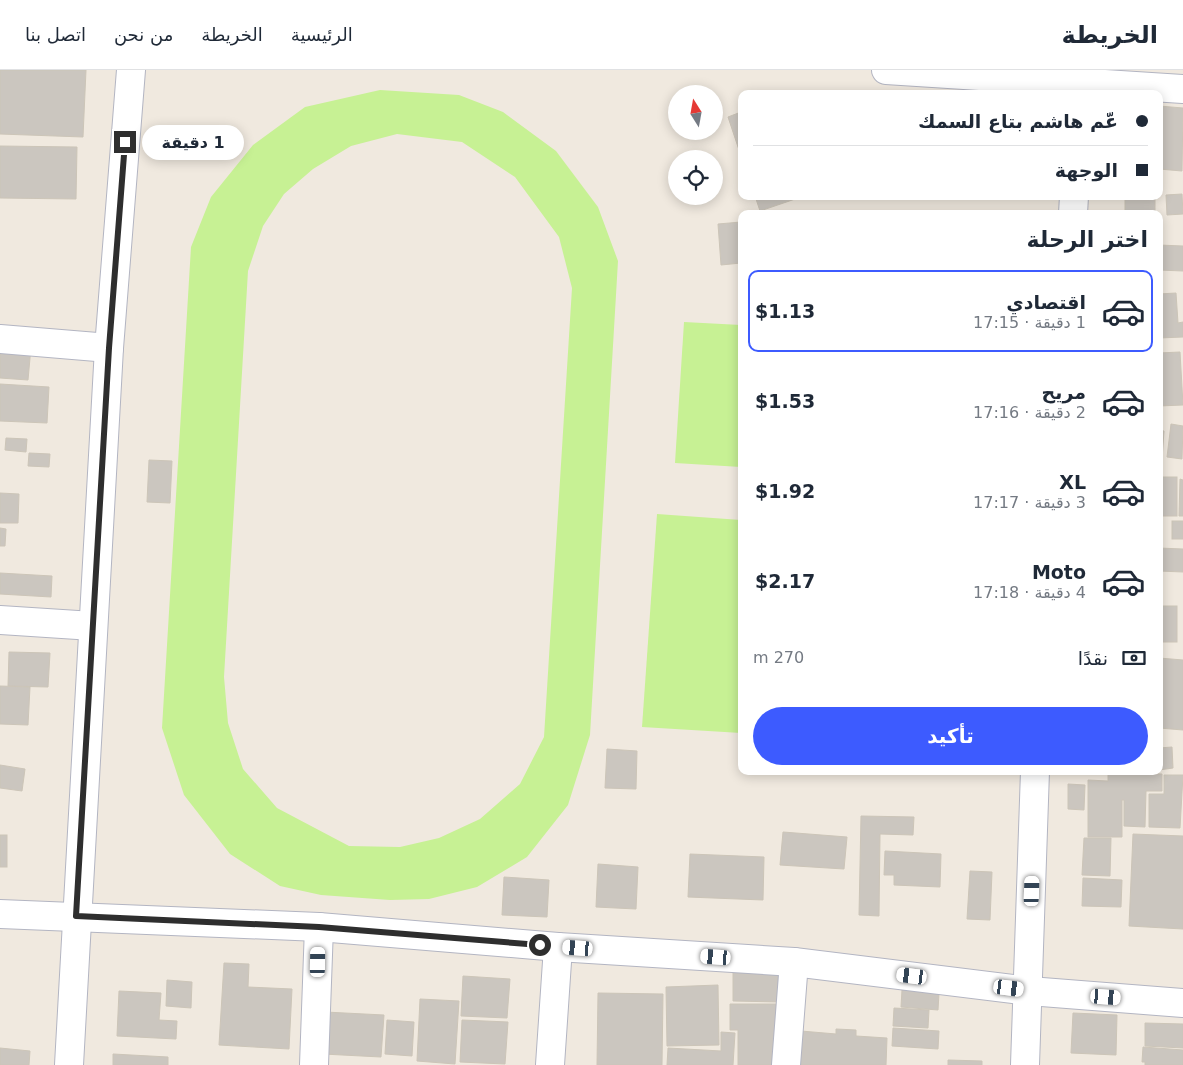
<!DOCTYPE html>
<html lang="ar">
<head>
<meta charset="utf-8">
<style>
	:root { --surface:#fff; --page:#f6f6f7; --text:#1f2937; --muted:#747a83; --line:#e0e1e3; --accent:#3d5bff }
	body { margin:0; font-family:"DejaVu Sans",Vazirmatn,sans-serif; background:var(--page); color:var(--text); direction:rtl; height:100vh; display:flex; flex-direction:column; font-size:19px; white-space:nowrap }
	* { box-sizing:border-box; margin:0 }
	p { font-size:16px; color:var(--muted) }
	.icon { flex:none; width:28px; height:28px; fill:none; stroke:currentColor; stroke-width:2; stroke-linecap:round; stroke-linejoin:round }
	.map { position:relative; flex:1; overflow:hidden; direction:ltr }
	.side { position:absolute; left:738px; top:140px; width:425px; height:565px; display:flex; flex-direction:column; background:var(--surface); border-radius:10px; box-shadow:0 2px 12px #0003; direction:rtl }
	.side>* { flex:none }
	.top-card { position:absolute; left:738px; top:20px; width:425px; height:110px; border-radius:10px; box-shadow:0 2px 12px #0003; direction:rtl; display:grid; align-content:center; height:110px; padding:0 15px; background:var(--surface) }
	.needle { width:32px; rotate:349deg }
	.tools { position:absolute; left:668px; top:15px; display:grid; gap:10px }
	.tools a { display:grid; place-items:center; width:55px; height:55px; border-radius:50%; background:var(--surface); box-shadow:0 2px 12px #0003; font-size:25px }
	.end { position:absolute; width:22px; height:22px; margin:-11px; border:6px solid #2e2e2e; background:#fff; box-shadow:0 0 0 2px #fff }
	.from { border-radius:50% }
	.bubble { position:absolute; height:35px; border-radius:18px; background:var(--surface); box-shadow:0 2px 12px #0003; font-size:16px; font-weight:600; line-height:35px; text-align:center; direction:rtl }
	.car { position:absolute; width:15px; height:30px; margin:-15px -8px; border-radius:6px; box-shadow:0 0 4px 1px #0007; background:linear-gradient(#fff 24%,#345 0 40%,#fff 0 76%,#345 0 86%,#fff 0) }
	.top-card b { display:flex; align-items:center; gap:18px; height:48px; font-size:19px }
	.top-card b+b { border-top:1px solid var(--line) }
	.top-card i { width:12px; height:12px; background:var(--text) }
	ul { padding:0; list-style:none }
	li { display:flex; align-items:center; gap:15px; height:82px; margin:0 10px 8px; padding:0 5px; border:2px solid transparent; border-radius:10px }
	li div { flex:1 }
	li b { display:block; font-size:19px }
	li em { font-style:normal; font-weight:600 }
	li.current { border-color:var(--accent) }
	li>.icon { width:45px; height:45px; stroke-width:1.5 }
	h2 { padding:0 15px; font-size:22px; line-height:60px }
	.pay { display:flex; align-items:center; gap:12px; height:55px; padding:0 15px; font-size:19px }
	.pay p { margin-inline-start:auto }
	.action { display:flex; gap:10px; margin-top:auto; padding:10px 15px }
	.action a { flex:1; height:58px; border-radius:30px; background:var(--accent); color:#fff; font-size:20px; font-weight:600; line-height:58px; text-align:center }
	header { display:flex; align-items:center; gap:30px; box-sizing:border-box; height:70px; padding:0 25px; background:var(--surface); border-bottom:1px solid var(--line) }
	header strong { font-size:24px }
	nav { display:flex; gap:28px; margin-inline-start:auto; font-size:18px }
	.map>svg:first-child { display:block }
	.pitch { fill:#c7f194; fill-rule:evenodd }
	.building { fill:#cbc6bf; stroke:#ccc5b8 }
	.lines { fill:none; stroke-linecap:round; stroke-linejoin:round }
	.minor-casing { stroke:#b3b5c2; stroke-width:30 }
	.minor { stroke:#fff; stroke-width:28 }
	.route { stroke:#2e2e2e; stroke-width:6 }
</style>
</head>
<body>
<header>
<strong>الخريطة</strong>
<nav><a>الرئيسية</a><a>الخريطة</a><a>من نحن</a><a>اتصل بنا</a></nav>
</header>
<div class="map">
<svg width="1183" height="995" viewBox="0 0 1183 995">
	<rect width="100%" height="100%" fill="#f0e9df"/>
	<g class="pitch">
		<path d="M380 20 459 25 503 42 556 81 598 137 618 191 590 665 568 735 527 787 477 817 429 829 390 830 321 825 280 816 230 784 184 725 162 658 191 177 211 127 253 75 305 37ZM397 64 462 72 515 107 559 167 572 218 544 667 520 714 480 749 439 768 400 777 349 776 277 738 243 699 228 653 224 607 248 201 263 156 284 124 313 99 351 76Z"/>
		<path d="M684 252 741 255V397L675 393Z"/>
		<path d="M657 444 741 450V663L642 657Z"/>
	</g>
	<g class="building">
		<path d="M0 0H86L83 67 0 64Z"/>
		<path d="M1159 36 1183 38 1182 101 1159 99Z"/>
		<path d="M741 42V86L728 47Z"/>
		<path d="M0 76 77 77 76 129 0 128Z"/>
		<path d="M1182 124 1183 144 1167 145 1166 125Z"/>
		<path d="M755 126H804L760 141Z"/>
		<rect x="1125" y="126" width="30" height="18"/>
		<path d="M741 152V193L721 195 718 154Z"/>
		<path d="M1159 175 1183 176V201L1159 200Z"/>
		<path d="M1176 223 1178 253 1183 252V267L1159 268V224Z"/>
		<path d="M0 275 31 277 28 310 0 308Z"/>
		<path d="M1180 282 1183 335 1159 336V283Z"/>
		<path d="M0 314 49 317 47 353 0 351Z"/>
		<path d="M1171 354 1183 356 1182 389 1167 387Z"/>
		<path d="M1159 360 1164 361 1162 389H1159Z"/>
		<path d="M6 368 27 369 26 382 5 380Z"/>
		<path d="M29 383 50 384 49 397 28 396Z"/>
		<path d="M149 390 172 391 170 433 147 432Z"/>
		<rect x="1159" y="407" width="18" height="39"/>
		<path d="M1180 409 1183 410V446H1179Z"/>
		<path d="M0 423 19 424 18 453H0Z"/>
		<rect x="1172" y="451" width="11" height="18"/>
		<path d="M0 458 6 459 5 476H0Z"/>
		<path d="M1159 478 1183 479V502L1159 501Z"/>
		<path d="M0 503 52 506 51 527 0 524Z"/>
		<rect x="1159" y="536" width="18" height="36"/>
		<path d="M9 582 50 583 48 617 8 616Z"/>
		<path d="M1159 588 1183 590V660L1159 658Z"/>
		<path d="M0 616 30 617 28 655 0 654Z"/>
		<path d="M1172 677 1173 698 1159 700V678Z"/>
		<path d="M607 679 637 681 636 719 605 718Z"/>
		<path d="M0 695 25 699 22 721 0 718Z"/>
		<path d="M1108 703 1162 704V721H1146L1145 757 1124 756V730H1122V767H1088V710L1108 711Z"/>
		<path d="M1164 705H1183L1180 758 1149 757V724H1164Z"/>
		<path d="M1068 714 1085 715 1084 740 1068 739Z"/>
		<path d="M861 746 914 747 913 765 880 764 879 846 859 845Z"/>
		<path d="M783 762 847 767 844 799 780 795Z"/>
		<path d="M1133 764 1183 766V859L1129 856Z"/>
		<rect x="0" y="765" width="7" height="32"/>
		<path d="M1084 768H1111L1110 806 1082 805Z"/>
		<path d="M885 781 941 784 940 817 894 815V805H884Z"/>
		<path d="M690 784 764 787 763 830 688 827Z"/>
		<path d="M598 794 638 797 636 839 596 837Z"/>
		<path d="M970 801 992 802 990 850 967 849Z"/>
		<path d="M504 807 549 810 547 847 502 845Z"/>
		<path d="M1083 808 1122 810 1121 837 1082 836Z"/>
		<path d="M224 893 249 894 248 917 292 919 289 979 219 975Z"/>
		<path d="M733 900H779V932L733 931Z"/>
		<path d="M463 906 510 909 507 948 461 946Z"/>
		<path d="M167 910 192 912 191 938 166 936Z"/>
		<path d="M718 915 719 975 667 976 666 917Z"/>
		<path d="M902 920 939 923 938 940 901 937Z"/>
		<path d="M119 921 161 923 159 950 177 951 176 969 117 966Z"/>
		<path d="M598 923 663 924 662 995H597Z"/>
		<path d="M420 929 459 931 455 994 417 991Z"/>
		<path d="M730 934H776V995H738V960H730Z"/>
		<path d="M894 938 929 940 928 958 893 956Z"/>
		<path d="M325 942 384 945 381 987 323 984Z"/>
		<path d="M1073 943 1117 945 1116 985 1071 983Z"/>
		<path d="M387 950 414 952 412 986 385 984Z"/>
		<path d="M462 950 508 952 505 994 460 992Z"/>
		<path d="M1145 953 1183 954V978L1145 976Z"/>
		<path d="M893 958 939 961 938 979 892 976Z"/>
		<path d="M836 959 856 960V966L887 968 886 995H799L801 961 836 964Z"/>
		<path d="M721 962 735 963 733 995H667L668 978 721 981Z"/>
		<path d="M1143 977 1183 980V995H1145V992H1142Z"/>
		<path d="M0 978 30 981 29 995H0Z"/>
		<path d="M113 984 168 987V995H113Z"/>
		<path d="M948 990 982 991V995H948Z"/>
	</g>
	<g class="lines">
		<g class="minor-casing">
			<g id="minor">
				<path d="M886 0 1183 19"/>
				<path d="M1073 144 1074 126"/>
				<path d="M0 269 109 278"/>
				<path d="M0 550 93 556"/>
				<path d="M0 844 319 857 558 877 794 892 1029 921 1183 933"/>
				<path d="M69 995 109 278 131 0"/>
				<path d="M314 995 319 857"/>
				<path d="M550 995 558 877"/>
				<path d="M786 995 794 892"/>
				<path d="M1025 995 1035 701"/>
			</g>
		</g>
		<use href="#minor" class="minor"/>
	</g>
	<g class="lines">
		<path class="route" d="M125 72 109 278 76 846 319 857 540 875"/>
	</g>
</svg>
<div class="tools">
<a><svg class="needle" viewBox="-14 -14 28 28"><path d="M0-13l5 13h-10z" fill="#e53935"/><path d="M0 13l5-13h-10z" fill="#747a83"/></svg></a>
<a><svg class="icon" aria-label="locate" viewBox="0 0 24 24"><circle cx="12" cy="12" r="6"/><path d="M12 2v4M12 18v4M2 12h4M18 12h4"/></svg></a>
</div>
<i class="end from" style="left:540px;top:875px"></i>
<i class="end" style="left:125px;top:72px"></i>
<div class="bubble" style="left:142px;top:55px;width:102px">1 دقيقة</div>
<i class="car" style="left:1032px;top:821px;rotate:2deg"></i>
<i class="car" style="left:578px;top:878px;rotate:274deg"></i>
<i class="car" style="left:716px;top:887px;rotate:274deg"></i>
<i class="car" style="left:318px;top:892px;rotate:1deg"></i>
<i class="car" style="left:912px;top:906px;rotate:277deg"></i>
<i class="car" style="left:1009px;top:918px;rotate:97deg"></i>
<i class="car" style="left:1106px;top:927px;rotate:94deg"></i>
<div class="top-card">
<b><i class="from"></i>عّم هاشم بتاع السمك</b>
<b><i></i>الوجهة</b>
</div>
<section class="side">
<h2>اختر الرحلة</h2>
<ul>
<li class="current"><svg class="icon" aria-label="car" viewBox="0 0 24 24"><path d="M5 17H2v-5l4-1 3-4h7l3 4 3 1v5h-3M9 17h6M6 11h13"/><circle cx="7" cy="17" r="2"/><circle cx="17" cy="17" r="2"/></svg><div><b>اقتصادي</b><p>1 دقيقة · 17:15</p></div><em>$1.13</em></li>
<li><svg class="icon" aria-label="car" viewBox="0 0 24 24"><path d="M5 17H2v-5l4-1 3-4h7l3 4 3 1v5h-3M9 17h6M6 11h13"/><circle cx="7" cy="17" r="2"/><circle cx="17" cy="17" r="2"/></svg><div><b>مريح</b><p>2 دقيقة · 17:16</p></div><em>$1.53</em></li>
<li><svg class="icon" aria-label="car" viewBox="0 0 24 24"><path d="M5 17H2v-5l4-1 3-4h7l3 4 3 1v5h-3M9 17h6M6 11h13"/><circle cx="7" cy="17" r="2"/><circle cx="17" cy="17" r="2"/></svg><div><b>XL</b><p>3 دقيقة · 17:17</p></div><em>$1.92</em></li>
<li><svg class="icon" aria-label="car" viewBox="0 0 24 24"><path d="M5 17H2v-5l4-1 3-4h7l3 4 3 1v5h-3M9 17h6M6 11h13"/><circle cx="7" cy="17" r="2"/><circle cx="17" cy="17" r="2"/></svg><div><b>Moto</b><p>4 دقيقة · 17:18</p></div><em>$2.17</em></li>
</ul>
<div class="pay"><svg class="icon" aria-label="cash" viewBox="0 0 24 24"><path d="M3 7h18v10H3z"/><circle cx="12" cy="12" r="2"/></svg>نقدًا<p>270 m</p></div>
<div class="action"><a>تأكيد</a></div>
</section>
</div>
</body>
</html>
